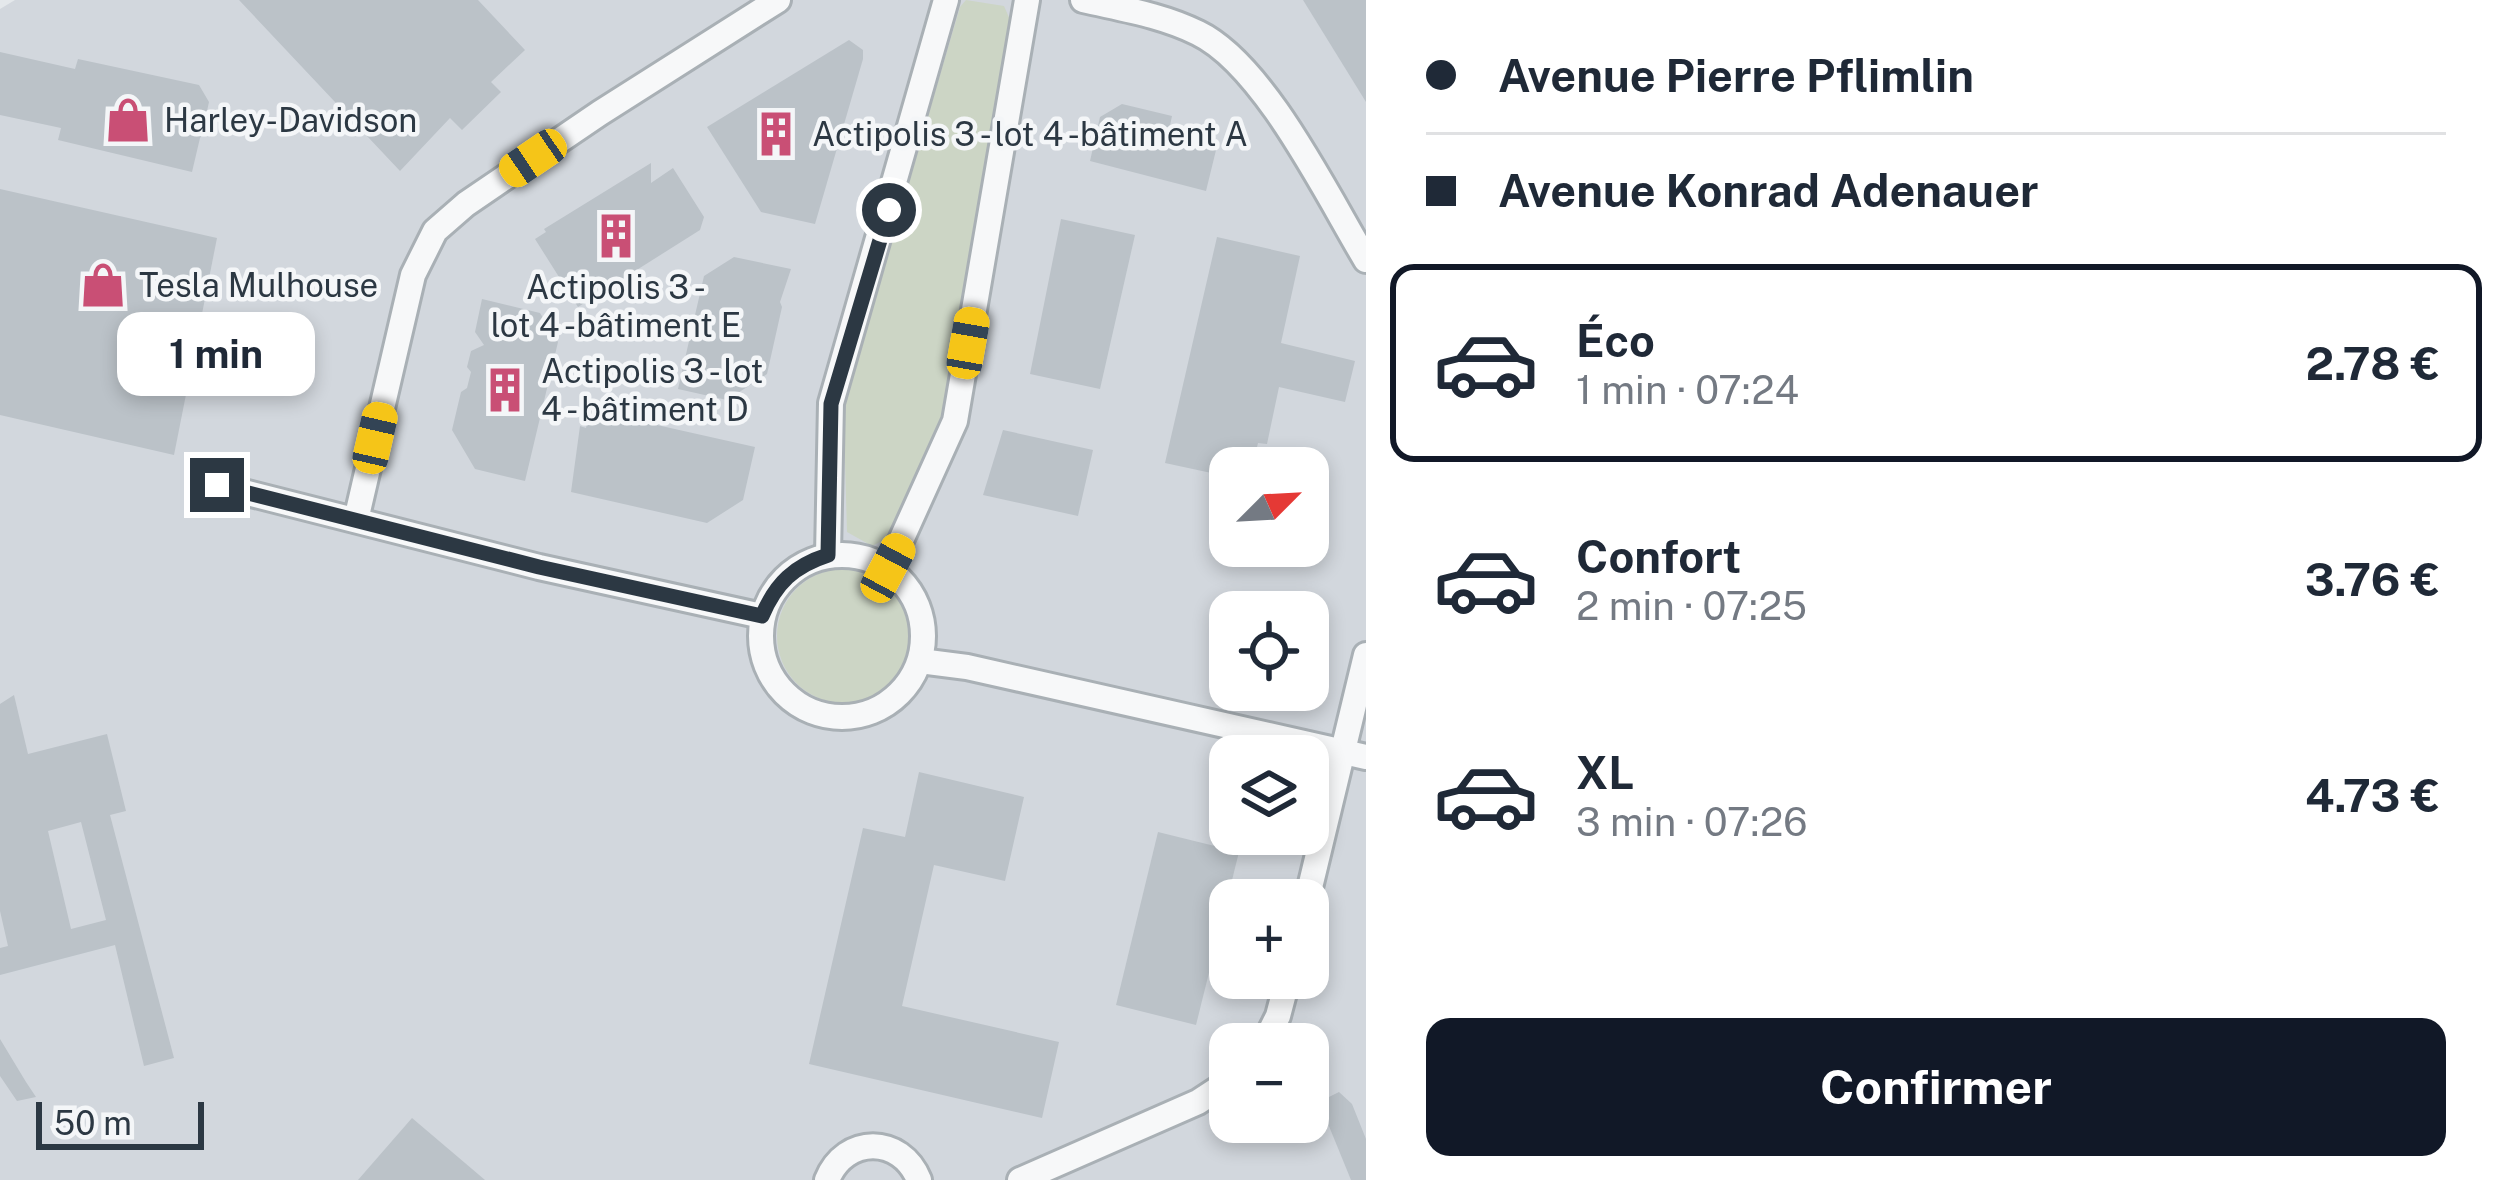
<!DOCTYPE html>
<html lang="fr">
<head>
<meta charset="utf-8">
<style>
	:root { --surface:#fff; --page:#f6f6f7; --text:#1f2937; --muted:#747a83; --line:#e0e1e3; --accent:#111827 }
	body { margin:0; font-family:"Public Sans",sans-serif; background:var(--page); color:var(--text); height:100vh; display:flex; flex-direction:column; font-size:45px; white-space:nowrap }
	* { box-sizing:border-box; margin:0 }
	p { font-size:39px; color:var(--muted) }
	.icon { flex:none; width:66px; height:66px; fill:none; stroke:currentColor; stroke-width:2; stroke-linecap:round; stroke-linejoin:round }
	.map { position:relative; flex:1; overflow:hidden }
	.sheet { display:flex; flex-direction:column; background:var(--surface); width:1140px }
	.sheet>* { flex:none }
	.guide { display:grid; align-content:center; height:264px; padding:0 60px; background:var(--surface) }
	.needle { width:78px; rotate:66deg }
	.tools { position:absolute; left:1209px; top:447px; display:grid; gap:24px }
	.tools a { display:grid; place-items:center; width:120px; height:120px; border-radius:24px; background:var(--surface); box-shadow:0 6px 18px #0003; font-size:60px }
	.scale { position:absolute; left:36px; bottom:30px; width:168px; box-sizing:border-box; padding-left:12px; border:6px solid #2c3843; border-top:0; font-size:33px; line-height:42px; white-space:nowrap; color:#2c3843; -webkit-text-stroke:9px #f4f6f8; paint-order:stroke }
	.end { position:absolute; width:54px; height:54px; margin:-27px; border:15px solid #2c3843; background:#fff; box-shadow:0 0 0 6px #fff }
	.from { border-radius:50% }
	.bubble { position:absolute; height:84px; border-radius:24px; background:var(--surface); box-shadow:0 6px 18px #0003; font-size:39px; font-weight:700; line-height:84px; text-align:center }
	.car { position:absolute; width:36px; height:72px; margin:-36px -18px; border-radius:15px; box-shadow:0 0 9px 3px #0007; background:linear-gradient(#f5c518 24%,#345 0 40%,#f5c518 0 76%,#345 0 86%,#f5c518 0) }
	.guide b { display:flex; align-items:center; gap:42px; height:114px; font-size:45px }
	.guide b+b { border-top:3px solid var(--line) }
	.guide i { width:30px; height:30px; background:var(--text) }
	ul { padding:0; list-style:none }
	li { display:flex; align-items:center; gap:36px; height:198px; margin:0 24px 18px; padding:0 36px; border:6px solid transparent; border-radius:24px }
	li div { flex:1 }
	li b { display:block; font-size:45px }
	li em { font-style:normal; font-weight:700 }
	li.selected { border-color:var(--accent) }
	li>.icon { width:108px; height:108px; stroke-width:1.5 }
	.cta { display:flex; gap:24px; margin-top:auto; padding:24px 60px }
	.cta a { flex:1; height:138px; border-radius:24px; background:var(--accent); color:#fff; font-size:48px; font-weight:700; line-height:138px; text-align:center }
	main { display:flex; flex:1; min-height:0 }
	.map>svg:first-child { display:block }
	.built { fill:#d2d7dd; fill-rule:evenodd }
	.green { fill:#ccd5c5 }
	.building { fill:#bbc2c8; fill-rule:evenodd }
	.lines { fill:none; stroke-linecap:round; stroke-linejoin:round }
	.street-casing { stroke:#a9b0b5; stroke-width:30 }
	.street { stroke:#f7f8f9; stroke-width:24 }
	.route { stroke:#2c3843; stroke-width:15 }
	.labels { text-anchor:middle; stroke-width:9; stroke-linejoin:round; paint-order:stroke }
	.poi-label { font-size:33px; fill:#2c3843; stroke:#f4f6f8; text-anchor:start }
</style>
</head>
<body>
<main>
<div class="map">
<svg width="1366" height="1180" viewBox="0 0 1366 1180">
	<rect width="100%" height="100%" fill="#e4e8eb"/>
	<path class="built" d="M15 0H1366V1180H0V9ZM1230 468H1308V546H1230ZM1230 612H1308V690H1230ZM1230 756H1308V834H1230ZM1230 900H1308V978H1230ZM1230 1044H1308V1122H1230Z"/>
	<g class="green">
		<path d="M966 0 1004 6 1011 22 942 434 892 536 872 546 847 532 844 426 847 390 960 7Z"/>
		<circle cx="844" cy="636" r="67"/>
	</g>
	<g class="building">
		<path d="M239 0H478L525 50 491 82 501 92 462 130 450 118 400 171Z"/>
		<path d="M1303 0H1366V102Z"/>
		<path d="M849 40 863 50V59L815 224 761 212 707 127Z"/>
		<path d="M0 52 75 69 78 59 199 85 209 102 205 120 208 125 200 138 192 172 58 140 61 128 0 115Z"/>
		<path d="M1122 104 1172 116 1169 130 1218 142 1206 191 1090 161 1100 117Z"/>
		<path d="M651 163V183L673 168 704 217 700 230 578 307 535 239 546 232 544 229Z"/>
		<path d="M0 189 217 238 174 455 0 415Z"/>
		<path d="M1061 219 1135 235 1100 389 1030 374Z"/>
		<path d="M1217 237 1300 256 1281 343 1355 361 1345 402 1279 387 1267 444 1258 443 1252 468H1230V477L1165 463Z"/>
		<path d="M734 257 791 269 780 302 782 307 767 374 727 400 678 389 704 276Z"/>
		<path d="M482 299 540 313 558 342 525 481 475 469 452 430 461 392 467 388 471 372 467 367 471 351 484 345 475 332Z"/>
		<path d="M590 410 755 447 743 500 707 523 571 492 580 426 586 428Z"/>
		<path d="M1003 430 1093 450 1078 516 983 495Z"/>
		<path d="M14 695 28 754 107 734 126 811 110 815 174 1058 144 1066 115 945 0 975V948L8 946 0 911V704ZM81 822 106 920 71 929 48 831Z"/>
		<path d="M919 772 1024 797 1005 881 934 865 902 1006 1059 1042 1042 1118 809 1064 863 828 905 837Z"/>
		<path d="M1158 832 1239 852 1196 1025 1116 1005Z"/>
		<path d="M0 1039 26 1082 36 1097 17 1101 0 1076Z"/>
		<path d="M1339 1092 1352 1104 1366 1139V1180H1351L1324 1114 1327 1098Z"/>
		<path d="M412 1118 485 1180H358Z"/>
	</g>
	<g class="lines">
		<g class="street-casing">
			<g id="street">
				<path d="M1083 0C1122 9 1162 15 1198 33 1264 65 1327 195 1366 260"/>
				<path d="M216 485 539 567 762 616"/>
				<path d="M356 520 413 275 435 231 466 204 600 113 778 0"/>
				<circle cx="842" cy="636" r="81"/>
				<path d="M828 555 831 403 946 0"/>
				<path d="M888 569 955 421 1027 0"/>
				<path d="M920 661 967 667 1366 757"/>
				<path d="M1307 900 1366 655"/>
				<path d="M1264 1044 1278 1016 1288 978"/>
				<path d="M827 1180C845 1135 901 1135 919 1180"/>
				<path d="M1020 1180 1198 1102 1230 1081"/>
			</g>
		</g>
		<use href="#street" class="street"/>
	</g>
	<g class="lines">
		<path class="route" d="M217 485 539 567 762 616C776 583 794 566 828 555L831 404 889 210"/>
	</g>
	<defs>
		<g id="shop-bare" transform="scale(3.6)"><path d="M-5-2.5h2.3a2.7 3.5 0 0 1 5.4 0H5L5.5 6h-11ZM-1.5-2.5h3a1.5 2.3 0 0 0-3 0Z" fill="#c94f75" stroke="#f4f6f8" stroke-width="2.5" paint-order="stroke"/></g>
		<g id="building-bare" transform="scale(3.6)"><path d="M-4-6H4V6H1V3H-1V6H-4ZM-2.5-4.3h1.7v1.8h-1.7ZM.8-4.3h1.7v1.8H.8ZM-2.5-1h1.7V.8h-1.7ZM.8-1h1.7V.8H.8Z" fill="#c94f75" stroke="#f4f6f8" stroke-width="2.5" paint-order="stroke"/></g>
	</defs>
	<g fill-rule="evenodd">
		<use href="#shop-bare" x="128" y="120"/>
		<use href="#building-bare" x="776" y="134"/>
		<use href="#building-bare" x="616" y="236"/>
		<use href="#shop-bare" x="103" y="285"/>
		<use href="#building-bare" x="505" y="390"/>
	</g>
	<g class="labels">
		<g class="poi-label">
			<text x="164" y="132">Harley-Davidson</text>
			<text x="812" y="146">Actipolis 3 - lot 4 -bâtiment A</text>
			<text x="139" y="297">Tesla Mulhouse</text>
			<text x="616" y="299" text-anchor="middle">Actipolis 3 -<tspan x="616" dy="38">lot 4 -bâtiment E</tspan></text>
			<text x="541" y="383">Actipolis 3 - lot<tspan x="541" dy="38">4 - bâtiment D</tspan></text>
		</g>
	</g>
</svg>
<div class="tools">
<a><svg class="needle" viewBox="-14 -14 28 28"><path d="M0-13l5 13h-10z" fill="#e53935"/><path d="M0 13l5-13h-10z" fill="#747a83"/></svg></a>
<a><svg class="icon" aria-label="locate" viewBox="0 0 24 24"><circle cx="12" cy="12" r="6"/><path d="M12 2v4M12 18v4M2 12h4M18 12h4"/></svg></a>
<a><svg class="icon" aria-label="layers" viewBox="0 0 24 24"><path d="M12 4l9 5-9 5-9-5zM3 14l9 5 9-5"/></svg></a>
<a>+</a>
<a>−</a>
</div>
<div class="scale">50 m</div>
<i class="end from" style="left:889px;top:210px"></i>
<i class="end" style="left:217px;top:485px"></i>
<div class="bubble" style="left:117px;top:312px;width:198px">1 min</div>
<i class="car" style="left:533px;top:158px;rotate:236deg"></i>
<i class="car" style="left:968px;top:343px;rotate:10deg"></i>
<i class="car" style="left:375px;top:438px;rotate:13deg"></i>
<i class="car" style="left:888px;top:568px;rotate:28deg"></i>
</div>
<section class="sheet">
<div class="guide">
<b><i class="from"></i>Avenue Pierre Pflimlin</b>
<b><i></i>Avenue Konrad Adenauer</b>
</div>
<ul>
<li class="selected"><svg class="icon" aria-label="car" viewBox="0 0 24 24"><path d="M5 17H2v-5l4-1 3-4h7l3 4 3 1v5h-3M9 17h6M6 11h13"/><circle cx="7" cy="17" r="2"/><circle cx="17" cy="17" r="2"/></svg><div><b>Éco</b><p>1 min · 07:24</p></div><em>2.78 €</em></li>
<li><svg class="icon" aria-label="car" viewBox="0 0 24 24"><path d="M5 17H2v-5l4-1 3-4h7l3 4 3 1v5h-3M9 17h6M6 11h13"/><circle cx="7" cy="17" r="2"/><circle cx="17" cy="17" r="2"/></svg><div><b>Confort</b><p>2 min · 07:25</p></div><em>3.76 €</em></li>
<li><svg class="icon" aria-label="car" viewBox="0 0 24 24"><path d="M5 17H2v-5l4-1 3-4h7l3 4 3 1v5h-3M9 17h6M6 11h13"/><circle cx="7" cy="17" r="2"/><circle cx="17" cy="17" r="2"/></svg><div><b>XL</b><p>3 min · 07:26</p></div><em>4.73 €</em></li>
</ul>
<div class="cta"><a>Confirmer</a></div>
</section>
</main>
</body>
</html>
